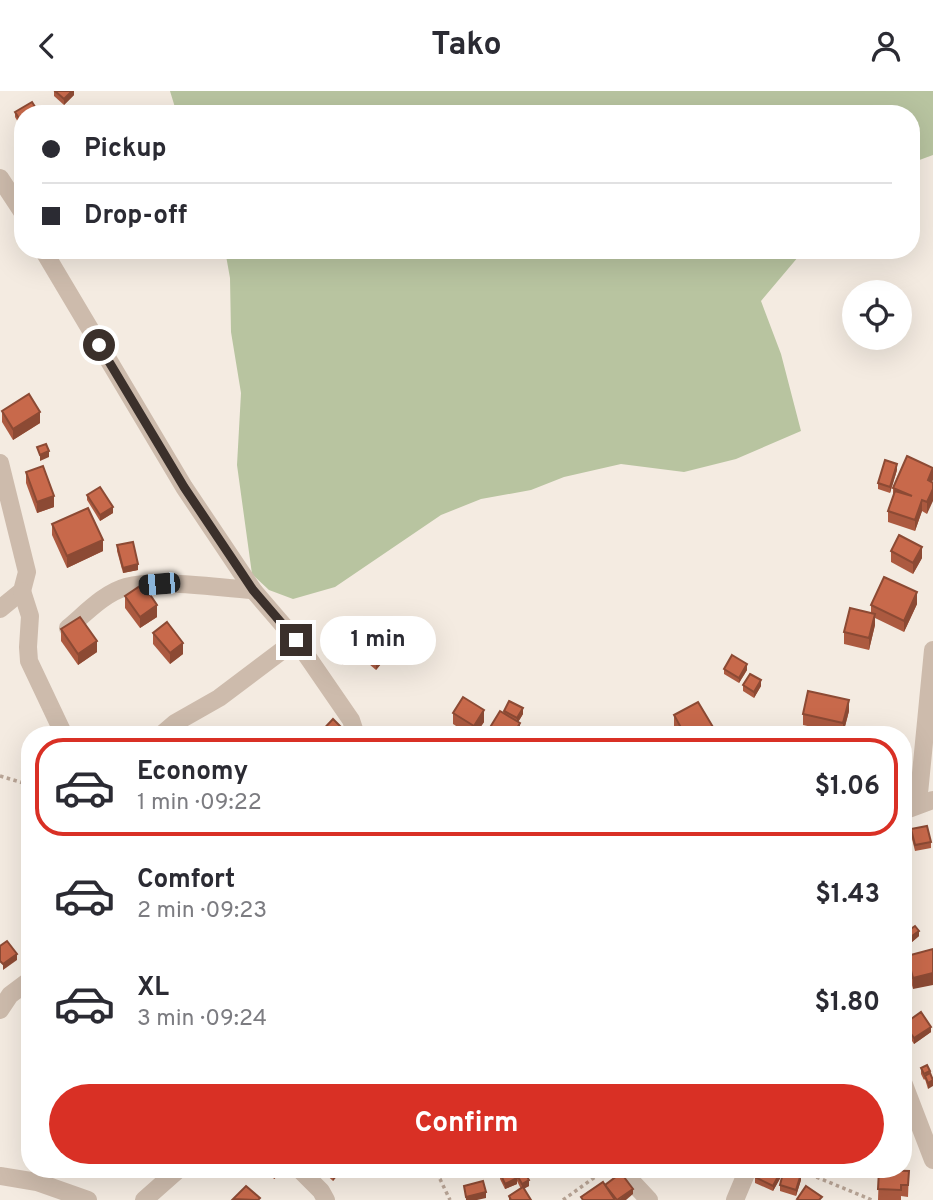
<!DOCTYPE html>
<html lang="en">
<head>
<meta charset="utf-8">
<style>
	:root { --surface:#fff; --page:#f2f2f3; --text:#2b2b33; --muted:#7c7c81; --line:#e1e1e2; --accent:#d93025 }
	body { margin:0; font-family:Overpass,sans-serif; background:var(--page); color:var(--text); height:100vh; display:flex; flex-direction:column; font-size:26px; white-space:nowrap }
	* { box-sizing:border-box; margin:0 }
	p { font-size:23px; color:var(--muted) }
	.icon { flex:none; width:38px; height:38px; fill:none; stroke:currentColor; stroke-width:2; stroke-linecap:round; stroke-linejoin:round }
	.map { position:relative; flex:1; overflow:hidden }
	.panel { position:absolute; left:21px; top:635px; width:891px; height:452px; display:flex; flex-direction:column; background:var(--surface); border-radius:28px; box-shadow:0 7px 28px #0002 }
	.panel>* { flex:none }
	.guide { position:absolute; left:14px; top:14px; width:906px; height:154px; border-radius:28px; box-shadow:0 7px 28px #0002; display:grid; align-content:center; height:154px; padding:0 28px; background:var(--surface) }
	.buttons { position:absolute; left:842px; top:189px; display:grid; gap:14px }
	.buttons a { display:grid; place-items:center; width:70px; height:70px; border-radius:50%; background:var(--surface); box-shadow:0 7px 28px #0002; font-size:35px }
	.end { position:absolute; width:32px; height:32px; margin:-16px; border:9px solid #3b302b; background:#fff; box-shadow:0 0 0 4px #fff }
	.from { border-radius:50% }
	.bubble { position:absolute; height:49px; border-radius:24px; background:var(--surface); box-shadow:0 7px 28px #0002; font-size:23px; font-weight:700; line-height:49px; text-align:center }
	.car { position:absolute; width:21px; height:42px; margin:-21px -10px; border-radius:9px; box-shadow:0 0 5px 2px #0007; background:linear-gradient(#222 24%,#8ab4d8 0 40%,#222 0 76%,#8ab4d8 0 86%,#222 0) }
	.guide b { display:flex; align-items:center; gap:24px; height:66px; font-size:26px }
	.guide b+b { border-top:2px solid var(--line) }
	.guide i { width:18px; height:18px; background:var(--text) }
	ul { padding:12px 0 0; list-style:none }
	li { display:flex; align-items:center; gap:21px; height:98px; margin:0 14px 10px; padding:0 14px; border:4px solid transparent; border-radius:28px }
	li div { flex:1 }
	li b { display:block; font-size:26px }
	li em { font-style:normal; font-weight:700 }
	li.current { border-color:var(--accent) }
	li>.icon { width:63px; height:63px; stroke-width:1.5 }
	.action { display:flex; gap:14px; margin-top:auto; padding:14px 28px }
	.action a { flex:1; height:80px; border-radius:42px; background:var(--accent); color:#fff; font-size:28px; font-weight:700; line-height:80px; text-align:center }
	header { display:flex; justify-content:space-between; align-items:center; height:91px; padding:0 28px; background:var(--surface); font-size:32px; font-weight:700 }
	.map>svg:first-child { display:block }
	.green { fill:#b8c4a0 }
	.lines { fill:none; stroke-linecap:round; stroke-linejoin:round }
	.path { stroke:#b9a596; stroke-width:3.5; stroke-dasharray:3.5 3.5; stroke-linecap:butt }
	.minor { stroke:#cdbbac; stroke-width:18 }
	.wall { fill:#ac5a40 }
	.shaded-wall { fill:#8c4a34 }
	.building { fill:#c8694b; stroke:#8c4a34; stroke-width:2 }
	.route { stroke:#3b302b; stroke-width:9 }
</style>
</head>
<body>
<header><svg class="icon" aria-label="back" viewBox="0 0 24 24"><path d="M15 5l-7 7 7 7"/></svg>Tako<svg class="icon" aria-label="person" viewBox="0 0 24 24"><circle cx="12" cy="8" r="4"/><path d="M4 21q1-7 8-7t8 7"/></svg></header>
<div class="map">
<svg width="933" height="1109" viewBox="0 0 933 1109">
	<rect width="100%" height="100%" fill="#f4ebe1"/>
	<g class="green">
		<path d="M170 0H933V64L914 71 912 69V23H177Z"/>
		<path d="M225 159H804L761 210 781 263 801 340 736 368 684 381 621 373 564 386 531 399 481 408 441 424 335 496 293 508 269 499 252 483 237 374 241 302 231 241 230 187Z"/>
	</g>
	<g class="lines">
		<g class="path">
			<path d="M0 685 30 694"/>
			<path d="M430 1078 440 1088 450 1109"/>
			<path d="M797 1078 872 1109"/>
			<path d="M563 1109 602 1081"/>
		</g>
		<g class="minor">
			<path d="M0 87 23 122"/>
			<path d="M43 159 184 396 253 499 296 549 351 629 356 644"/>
			<path d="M0 372 27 481 22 500 0 518"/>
			<path d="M22 500 30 525 28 556 29 570 64 644"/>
			<path d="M68 537C85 523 104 502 126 496 160 487 217 497 253 499"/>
			<path d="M161 644 175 632 219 607 296 549"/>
			<path d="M918 713 933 559"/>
			<path d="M903 720 933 709"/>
			<path d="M0 919 10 904 30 889"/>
			<path d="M903 991 933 1069"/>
			<path d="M299 1078 321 1100 326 1109"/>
			<path d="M620 1078 649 1109"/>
			<path d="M0 1085 37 1091 88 1109"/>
			<path d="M144 1109 179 1078"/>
			<path d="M735 1109 748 1078"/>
		</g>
	</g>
	<g class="wall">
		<path d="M54 0H74V4L64 14 54 5Z"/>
		<path d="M32 11 22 38 15 26V21Z"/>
		<path d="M2 320 40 332 13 349 2 331Z"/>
		<path d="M897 379 890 402 878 398V392Z"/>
		<path d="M26 381 54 416 37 422 26 392Z"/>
		<path d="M932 391 927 423 922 420 915 440 888 431V420L893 405V397Z"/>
		<path d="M87 404 113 422 100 430 87 409Z"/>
		<path d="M52 433 103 460 67 477 52 444Z"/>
		<path d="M117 454 138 479 123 482 117 460Z"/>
		<path d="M891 460 922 467 913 483 891 471Z"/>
		<path d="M125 505 157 526 140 537 125 517Z"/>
		<path d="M917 513 904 541 875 527V534L869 559 844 553V541L871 522V514Z"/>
		<path d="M404 535 414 539 409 545 404 541Z"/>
		<path d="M61 538 97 561 78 574 61 550Z"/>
		<path d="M153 542 183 563 170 573 153 553Z"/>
		<path d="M358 557 368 562 363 568 358 563Z"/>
		<path d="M339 565 349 566 343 574 339 570Z"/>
		<path d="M369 567 381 573 376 579 369 573Z"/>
		<path d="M724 578 747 579 739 592 724 583Z"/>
		<path d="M743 594 761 595 754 607 743 600Z"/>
		<path d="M504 620 523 623 518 631 520 644H486L504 623Z"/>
		<path d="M849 620 843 643 803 634V623Z"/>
		<path d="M453 622 484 631 475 644H470L453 633Z"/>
		<path d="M674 624 713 644H679L674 635Z"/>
		<path d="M911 738 931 751V757L915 760 911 744Z"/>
		<path d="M908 840 919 845 912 851 908 846Z"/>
		<path d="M933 858 913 898 907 876V865Z"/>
		<path d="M904 933 931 941 914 953 904 938Z"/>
		<path d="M30 971V992L23 982V976Z"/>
		<path d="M921 977 930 980 928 998 925 988 924 989 921 983Z"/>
		<path d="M266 1078H287L274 1088Z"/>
		<path d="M320 1078H343L333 1090Z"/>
		<path d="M516 1078H529V1080L526 1082 529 1095 524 1097 531 1109H509V1105L521 1098 517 1090V1093L505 1098 500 1088V1082L517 1087V1084L519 1083Z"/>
		<path d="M879 1079 909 1080 908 1106 901 1105V1109H878Z"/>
		<path d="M782 1084 773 1100 755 1092V1086Z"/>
		<path d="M801 1089 796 1105 780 1100V1094Z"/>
	</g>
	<g class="shaded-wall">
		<path d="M72 0H74V4L64 14V8Z"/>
		<path d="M40 321V332L13 349V338Z"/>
		<path d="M49 360V366L40 370V364Z"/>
		<path d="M897 373V379L890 402V396Z"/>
		<path d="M933 378V389L928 401V389Z"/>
		<path d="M933 398V410L927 423V411Z"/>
		<path d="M54 405V416L37 422V411Z"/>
		<path d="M922 409V420L915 440V429Z"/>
		<path d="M113 416V422L100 430V424Z"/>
		<path d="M103 449V460L67 477V465Z"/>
		<path d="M922 456V467L913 483V472Z"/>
		<path d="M138 473V479L123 482V477Z"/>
		<path d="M917 501V513L904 541V530Z"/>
		<path d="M157 514V526L140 537V526Z"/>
		<path d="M875 523V534L869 559V547Z"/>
		<path d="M414 533V539L409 545V539Z"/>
		<path d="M97 550V561L78 574V563Z"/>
		<path d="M183 552V563L170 573V562Z"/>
		<path d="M368 556V562L363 568V562Z"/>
		<path d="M349 561V566L343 574V568Z"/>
		<path d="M381 567V573L376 579V573Z"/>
		<path d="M747 573V579L739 592V587Z"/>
		<path d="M761 589V595L754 607V601Z"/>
		<path d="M849 609V620L843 643V632Z"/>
		<path d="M523 617V623L517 633V627Z"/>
		<path d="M484 619V631L475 644H474V635Z"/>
		<path d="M520 632V644H513Z"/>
		<path d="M713 636V644H698Z"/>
		<path d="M919 840V845L912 851V845Z"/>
		<path d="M17 863V869L3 879V873Z"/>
		<path d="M933 882V894L913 898V887Z"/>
		<path d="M931 936V941L914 953V947Z"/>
		<path d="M933 989V995L928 998V992Z"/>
		<path d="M280 1078H287L274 1088V1082Z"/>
		<path d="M333 1078H343L333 1090Z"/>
		<path d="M523 1078H529V1080L521 1085V1079Z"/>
		<path d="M782 1078V1084L773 1100V1095Z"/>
		<path d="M801 1083V1089L796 1105V1099Z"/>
		<path d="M517 1087V1093L505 1098V1093Z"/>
		<path d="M529 1089V1095L522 1099V1093Z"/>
		<path d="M633 1098V1103L626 1109H618Z"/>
		<path d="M486 1101V1107L477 1109H466V1106Z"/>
	</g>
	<g class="building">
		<path d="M55 0H72L64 8Z"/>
		<path d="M32 11 39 22 23 23 22 32 15 21Z"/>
		<path d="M29 303 40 321 13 338 2 320Z"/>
		<path d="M46 353 49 360 40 364 37 356Z"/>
		<path d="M907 365 933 377 928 389 933 392V398L927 411 922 409 915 429 888 420 895 400 912 405 893 397Z"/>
		<path d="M885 369 897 373 890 396 878 392Z"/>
		<path d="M43 375 54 405 37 411 26 381Z"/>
		<path d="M100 396 113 416 100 424 87 404Z"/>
		<path d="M88 417 103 449 67 465 52 433Z"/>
		<path d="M899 444 922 456 913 472 891 460Z"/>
		<path d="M133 451 138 473 123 477 117 454Z"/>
		<path d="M884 486 917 501 904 530 871 514Z"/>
		<path d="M143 493 157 514 140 526 125 505Z"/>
		<path d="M850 517 875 523 869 547 844 541Z"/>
		<path d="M80 526 97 550 78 563 61 538Z"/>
		<path d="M409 529 414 533 409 539 404 535Z"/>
		<path d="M167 531 183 552 170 562 153 542Z"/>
		<path d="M363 552 368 556 363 562 358 557Z"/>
		<path d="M345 557 349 561 343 568 339 565Z"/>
		<path d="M375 561 381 567 376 573 369 567Z"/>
		<path d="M732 564 747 573 739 587 724 578Z"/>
		<path d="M750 583 761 589 754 601 743 594Z"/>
		<path d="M808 600 849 609 843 632 803 623Z"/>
		<path d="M463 606 484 619 474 635 453 622Z"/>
		<path d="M509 610 523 617 517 627 504 620Z"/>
		<path d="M698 611 713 636 698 644H685L674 624Z"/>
		<path d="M500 620 520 632 513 644H489L486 643Z"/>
		<path d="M333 628 348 643 347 644H318Z"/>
		<path d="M293 639 298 644H289Z"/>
		<path d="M927 735 931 751 915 754 911 738Z"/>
		<path d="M915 835 919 840 912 845 908 840Z"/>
		<path d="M7 850 17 863 3 873 0 870V855Z"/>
		<path d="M933 858V882L913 887 907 865Z"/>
		<path d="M921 921 931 936 914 947 904 933Z"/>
		<path d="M30 971V986L23 976Z"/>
		<path d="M927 974 930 980 924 983 921 977Z"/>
		<path d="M930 982 933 989 928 992 925 985Z"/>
		<path d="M271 1078H280L274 1082Z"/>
		<path d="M508 1078H513L517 1087 505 1093 500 1082Z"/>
		<path d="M759 1078H782L773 1095 755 1086Z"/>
		<path d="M784 1078 801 1083 796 1099 780 1094Z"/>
		<path d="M879 1079 909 1080 908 1094H901V1099L878 1098Z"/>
		<path d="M524 1080 529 1089 522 1093 517 1084Z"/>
		<path d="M621 1082 633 1098 617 1109 605 1094Z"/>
		<path d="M483 1090 486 1101 466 1106 464 1095Z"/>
		<path d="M603 1091 615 1109H583L581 1106Z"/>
		<path d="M246 1095 260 1107 258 1109 233 1108Z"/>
		<path d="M806 1095 822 1106 819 1109H799L797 1108Z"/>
		<path d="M523 1096 531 1109H511L509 1105Z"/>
	</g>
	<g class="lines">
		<path class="route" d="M99 254 184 396 239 478 253 499 296 549"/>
	</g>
</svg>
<div class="buttons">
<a><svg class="icon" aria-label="locate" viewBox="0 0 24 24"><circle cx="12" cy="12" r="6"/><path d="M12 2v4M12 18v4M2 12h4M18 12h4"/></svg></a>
</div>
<i class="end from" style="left:99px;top:254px"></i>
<i class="end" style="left:296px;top:549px"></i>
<div class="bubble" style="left:320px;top:525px;width:116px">1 min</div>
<i class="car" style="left:159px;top:493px;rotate:265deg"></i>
<div class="guide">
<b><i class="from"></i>Pickup</b>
<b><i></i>Drop-off</b>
</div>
<section class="panel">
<ul>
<li class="current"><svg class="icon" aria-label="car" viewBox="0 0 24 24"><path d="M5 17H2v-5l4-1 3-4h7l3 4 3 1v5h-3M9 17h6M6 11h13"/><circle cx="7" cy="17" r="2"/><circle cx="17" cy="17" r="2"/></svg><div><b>Economy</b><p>1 min · 09:22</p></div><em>$1.06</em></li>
<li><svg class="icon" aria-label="car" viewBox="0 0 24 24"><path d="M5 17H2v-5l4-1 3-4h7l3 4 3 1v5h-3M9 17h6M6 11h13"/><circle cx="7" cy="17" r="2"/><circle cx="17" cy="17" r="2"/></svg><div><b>Comfort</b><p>2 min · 09:23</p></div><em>$1.43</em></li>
<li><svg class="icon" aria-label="car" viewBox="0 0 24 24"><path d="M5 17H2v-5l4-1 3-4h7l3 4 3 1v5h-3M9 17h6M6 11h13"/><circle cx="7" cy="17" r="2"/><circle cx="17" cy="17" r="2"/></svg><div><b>XL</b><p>3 min · 09:24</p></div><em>$1.80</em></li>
</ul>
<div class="action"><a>Confirm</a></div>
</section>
</div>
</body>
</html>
